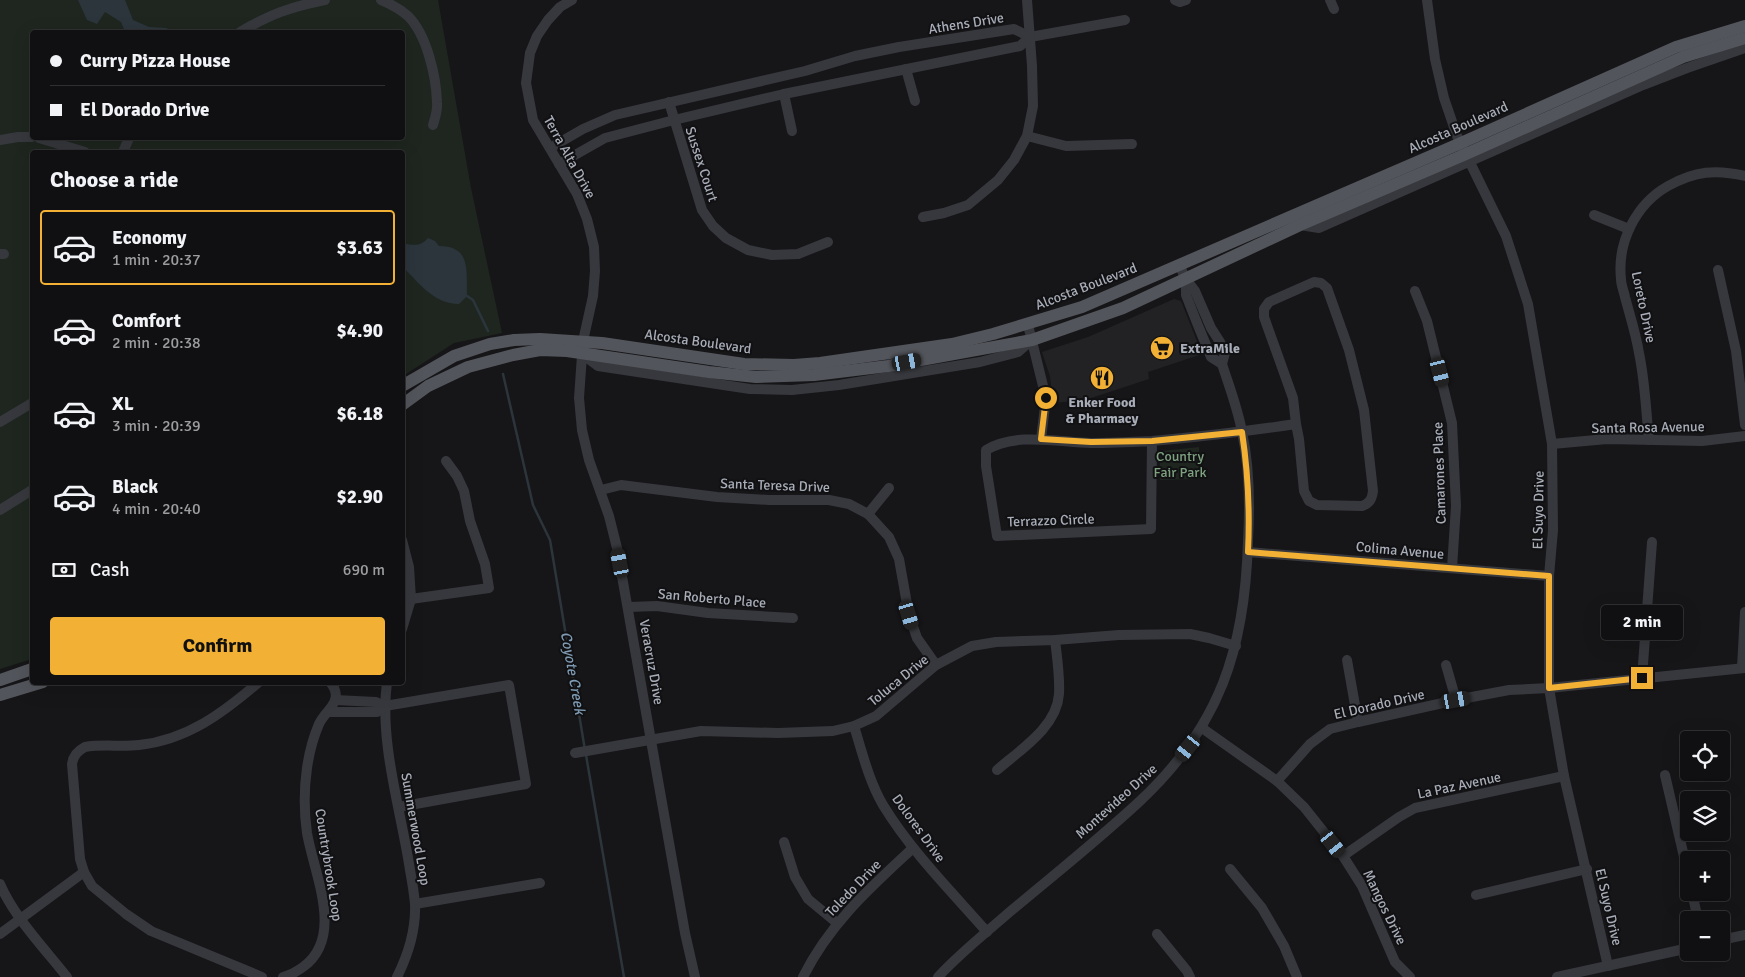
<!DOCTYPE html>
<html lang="en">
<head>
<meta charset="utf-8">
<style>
	:root { --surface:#101012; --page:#1e1e20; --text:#f1f3f6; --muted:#9c9d9f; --line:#303032; --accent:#f2b134 }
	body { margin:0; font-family:Signika,sans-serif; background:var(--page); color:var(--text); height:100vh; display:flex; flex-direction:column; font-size:19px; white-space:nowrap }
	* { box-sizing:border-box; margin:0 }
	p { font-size:16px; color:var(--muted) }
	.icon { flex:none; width:28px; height:28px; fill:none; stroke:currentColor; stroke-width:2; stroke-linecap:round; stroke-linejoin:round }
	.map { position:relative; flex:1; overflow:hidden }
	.side { position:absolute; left:30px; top:150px; width:375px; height:535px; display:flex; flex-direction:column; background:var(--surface); border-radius:5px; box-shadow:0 5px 20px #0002,0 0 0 1px var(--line) }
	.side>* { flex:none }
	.banner { position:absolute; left:30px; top:30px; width:375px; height:110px; border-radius:5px; box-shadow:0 5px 20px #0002,0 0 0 1px var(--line); display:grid; align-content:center; height:110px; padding:0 20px; background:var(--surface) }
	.fabs { position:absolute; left:1680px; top:731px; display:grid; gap:10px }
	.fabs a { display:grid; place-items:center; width:50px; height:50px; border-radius:5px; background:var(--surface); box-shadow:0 5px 20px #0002,0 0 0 1px var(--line); font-size:25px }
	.end { position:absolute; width:22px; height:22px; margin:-11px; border:6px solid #f2b134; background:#111; box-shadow:0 0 0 2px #111 }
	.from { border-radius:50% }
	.bubble { position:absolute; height:35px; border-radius:5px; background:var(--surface); box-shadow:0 5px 20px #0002,0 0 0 1px var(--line); font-size:16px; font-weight:700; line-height:35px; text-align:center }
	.car { position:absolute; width:15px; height:30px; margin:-15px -8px; border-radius:6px; box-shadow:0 0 4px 1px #0007; background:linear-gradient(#222 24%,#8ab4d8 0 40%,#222 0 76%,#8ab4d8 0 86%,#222 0) }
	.banner b { display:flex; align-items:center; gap:18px; height:48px; font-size:19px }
	.banner b+b { border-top:1px solid var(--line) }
	.banner i { width:12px; height:12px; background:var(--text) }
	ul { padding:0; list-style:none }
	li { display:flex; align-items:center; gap:15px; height:75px; margin:0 10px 8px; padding:0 10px; border:2px solid transparent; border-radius:5px }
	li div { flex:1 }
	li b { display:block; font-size:19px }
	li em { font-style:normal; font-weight:700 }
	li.selected { border-color:var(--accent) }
	li>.icon { width:45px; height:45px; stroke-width:1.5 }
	h2 { padding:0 20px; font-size:22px; line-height:60px }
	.pay { display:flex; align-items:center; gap:12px; height:55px; padding:0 20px; font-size:19px }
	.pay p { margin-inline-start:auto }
	.button { display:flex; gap:10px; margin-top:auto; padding:10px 20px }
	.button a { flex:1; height:58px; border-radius:5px; background:var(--accent); color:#111; font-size:20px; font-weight:700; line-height:58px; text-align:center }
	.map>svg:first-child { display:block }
	.built { fill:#222225 }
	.green { fill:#1e261f; fill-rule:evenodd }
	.water { fill:#2c353c }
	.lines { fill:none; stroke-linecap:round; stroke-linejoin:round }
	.stream { stroke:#2c353c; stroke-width:2.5 }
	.minor { stroke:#37383d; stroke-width:10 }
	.major { stroke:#53555c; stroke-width:12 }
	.route { stroke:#f2b134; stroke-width:6 }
	.labels { text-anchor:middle; stroke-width:4; stroke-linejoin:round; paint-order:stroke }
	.street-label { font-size:14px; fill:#a8adb8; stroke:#111113 }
	.poi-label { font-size:14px; font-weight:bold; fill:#a8adb8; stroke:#111113; text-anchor:start }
	.park-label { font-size:14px; fill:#7fa381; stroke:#111113 }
	.water-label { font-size:15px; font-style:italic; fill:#7f9bb3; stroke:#111113 }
</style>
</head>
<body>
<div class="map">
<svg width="1745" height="977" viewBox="0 0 1745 977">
	<rect width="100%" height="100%" fill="#161618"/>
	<path class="built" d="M1174 299 1181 301 1202 354 1148 372 1149 379 1085 400 1053 403 1050 376 1042 352 1088 337Z"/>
	<g class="green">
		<path d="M0 0H438L471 188 502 333 454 343 403 376 402 152H32V659L0 669ZM32 32H402V138H32Z"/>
		<path d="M1199 447 1200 479 1160 480V455L1162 451Z"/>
	</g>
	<g class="water">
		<path d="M78 0H125L133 20 149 27 166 28 174 32H131L124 29 121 22 105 12 97 24 87 20Z"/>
		<path d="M428 238 435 241 439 246C472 246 466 272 467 296L459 304C434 304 419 283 403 267V244C414 244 419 248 428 238Z"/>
	</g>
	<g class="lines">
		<g class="stream">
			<path d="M467 296 473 300 488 331"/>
			<path d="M503 374 533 505 550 540 585 750"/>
			<path d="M586 755 624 977"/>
		</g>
		<g class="minor">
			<path d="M381 0C391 4 400 9 408 16 427 35 436 76 437 102 438 110 435 118 433 125"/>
			<path d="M572 0 560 7 548 20 537 36 530 53 526 83 533 120 577 194 587 219 594 247 595 271 593 296 583 341 579 398 582 430 589 460 609 516 617 548 685 933 695 977"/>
			<path d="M1175 0 1180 2 1186 0"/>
			<path d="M1330 0 1334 9"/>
			<path d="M1427 0 1435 59 1444 98 1457 136 1506 236 1528 304 1552 444 1553 530 1549 576V688L1564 776 1608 966"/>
			<path d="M240 32C271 14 290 7 325 0"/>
			<path d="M1030 37 1125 20"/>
			<path d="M906 69 915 101"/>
			<path d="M784 94 792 131"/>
			<path d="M669 102 702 210 713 226 726 238 748 250 772 255 798 254 828 242"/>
			<path d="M1027 136 1066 146 1132 144"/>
			<path d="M39 138 85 152"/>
			<path d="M0 140 18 137H32"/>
			<path d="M550 148 583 129 615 115 805 71 855 56 899 47 1014 29 1030 37"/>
			<path d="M123 152 129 138"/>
			<path d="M559 164 605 138 674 120 784 94 1020 46 1030 37"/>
			<path d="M1594 215 1629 229"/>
			<path d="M923 217 944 213 968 205 998 180 1014 160 1027 136 1033 106 1032 66 1027 0"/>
			<path d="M1300 225 1319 228 1643 85 1687 68 1745 48"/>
			<path d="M0 254H4"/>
			<path d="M1718 270 1736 351 1745 425"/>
			<path d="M1186 279V295L1197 323 1211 357 1222 364"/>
			<path d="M1415 291 1427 321 1452 423 1456 506 1452 568"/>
			<path d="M1028 325 1046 398 1041 439"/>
			<path d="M582 354 598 366 750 389 792 390 839 385 980 362 1018 352 1032 340"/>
			<path d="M0 422 32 403"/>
			<path d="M1649 440C1646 411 1645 381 1639 353 1636 334 1630 316 1625 297 1624 292 1621 285 1621 279 1617 242 1636 204 1668 186 1695 171 1716 169 1745 176"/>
			<path d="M1152 441 1151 529 997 536 986 466V450C1017 432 1057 442 1091 443 1111 443 1132 442 1152 441 1200 437 1248 431 1296 424L1293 398 1264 317V309L1269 302 1314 282 1321 283 1327 288 1349 350 1364 410 1373 491C1372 499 1370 503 1362 506L1317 505 1309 501 1304 491 1299 439 1296 424"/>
			<path d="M1552 444 1607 439 1702 441 1745 436"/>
			<path d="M601 490 621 485 717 497 769 500H829L849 504 868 514 889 537 899 559 909 615 917 638 936 665"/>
			<path d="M0 510 32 490"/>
			<path d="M868 514 889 488"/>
			<path d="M402 540 409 567 411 599 402 629"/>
			<path d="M1248 552 1549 576"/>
			<path d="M411 599 489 588 485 564 470 521 464 491 457 476 446 461"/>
			<path d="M628 607 657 606 708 613 793 618"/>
			<path d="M1347 660 1358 722"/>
			<path d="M1446 665 1456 700"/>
			<path d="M1742 668 1745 612"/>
			<path d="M1642 678 1652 542"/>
			<path d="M259 682C223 713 187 740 139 745 121 747 102 744 85 747 77 751 73 756 72 764L80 859 84 872 92 886 126 914 151 931 262 977"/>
			<path d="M387 682C379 743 401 810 410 870 412 881 414 893 415 904 416 929 408 955 397 977"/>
			<path d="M335 700 376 702 385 706"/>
			<path d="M329 712H377L385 706 509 685 526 784 399 807"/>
			<path d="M854 726C862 752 869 781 883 805 911 851 951 891 987 932"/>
			<path d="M1202 728 1277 781 1304 807 1343 856 1362 886 1395 962 1410 977"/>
			<path d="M575 753 701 731 778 733 833 731 854 726 876 716 936 665 972 646 996 642 1055 640 1119 635 1190 634 1209 638 1236 646"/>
			<path d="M997 770C1020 750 1057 727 1059 694 1060 676 1057 657 1055 640"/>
			<path d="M1665 775 1689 878"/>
			<path d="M1277 781 1310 744 1330 729 1358 722 1456 700 1509 690 1549 688 1745 668"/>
			<path d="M784 842 795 877 808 899 837 923"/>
			<path d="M1343 856 1399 817 1415 808 1564 776"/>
			<path d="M1230 869 1262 908 1284 946 1297 977"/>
			<path d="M0 884C14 917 45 949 67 977"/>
			<path d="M1692 892 1698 920"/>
			<path d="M1476 895 1587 869"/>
			<path d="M415 904 540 883"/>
			<path d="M0 934 84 872"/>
			<path d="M1157 934 1187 971 1190 977"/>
			<path d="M1721 940 1745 935"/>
			<path d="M283 977C291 975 296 972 303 967 345 937 314 874 307 833 304 812 304 789 307 768 309 754 313 738 319 724 325 710 346 701 330 682"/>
			<path d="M803 977C830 923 870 888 913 848"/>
			<path d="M938 977C958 955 983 935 1005 916 1050 878 1097 841 1140 801 1220 726 1245 649 1248 541 1250 505 1250 468 1242 432 1238 409 1229 386 1222 364L1225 353 1220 342 1211 328 1195 291 1186 279 1179 265"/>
			<path d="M1557 977 1689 948"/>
		</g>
		<g class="major">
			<path d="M402 386 454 356 490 344 514 340 540 339 602 343 744 364 794 365 820 363 952 344 993 334 1082 307 1461 143 1676 47 1745 26"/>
			<path d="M402 405 428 386 468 367 513 355 540 350 567 351 709 372 756 377 814 375 888 366 1032 340 1123 308 1300 225 1466 154 1683 57 1745 38"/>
			<path d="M0 680 32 669"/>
			<path d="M0 695 43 682"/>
		</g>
	</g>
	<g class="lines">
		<path class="route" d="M1046 398 1041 439 1091 442 1152 441 1242 432C1248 472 1250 511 1248 552L1549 576V688L1642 678"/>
	</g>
	<defs>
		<g id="supermarket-disc" transform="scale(1.25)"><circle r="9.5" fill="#f2b134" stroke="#111113"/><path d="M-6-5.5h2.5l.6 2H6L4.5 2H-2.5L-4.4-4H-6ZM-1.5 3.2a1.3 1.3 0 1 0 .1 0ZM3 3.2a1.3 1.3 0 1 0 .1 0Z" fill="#111"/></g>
		<g id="restaurant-disc" transform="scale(1.25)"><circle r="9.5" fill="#f2b134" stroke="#111113"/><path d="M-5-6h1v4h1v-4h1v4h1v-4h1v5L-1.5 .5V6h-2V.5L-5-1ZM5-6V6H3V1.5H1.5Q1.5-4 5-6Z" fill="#111"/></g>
	</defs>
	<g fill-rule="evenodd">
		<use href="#supermarket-disc" x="1162" y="348"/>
		<use href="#restaurant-disc" x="1102" y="378"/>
	</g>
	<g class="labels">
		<g class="street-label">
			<text transform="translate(966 23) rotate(-9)" y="5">Athens Drive</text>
			<text transform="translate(1458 127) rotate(-24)" y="5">Alcosta Boulevard</text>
			<text transform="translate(570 157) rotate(61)" y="5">Terra Alta Drive</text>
			<text transform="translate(702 164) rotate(72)" y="5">Sussex Court</text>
			<text transform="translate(1086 286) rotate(-21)" y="5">Alcosta Boulevard</text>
			<text transform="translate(1644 307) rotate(78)" y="5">Loreto Drive</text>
			<text transform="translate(698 341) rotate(8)" y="5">Alcosta Boulevard</text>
			<text transform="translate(1648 427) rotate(-1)" y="5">Santa Rosa Avenue</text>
			<text transform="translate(1439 473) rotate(-92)" y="5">Camarones Place</text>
			<text transform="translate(775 485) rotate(2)" y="5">Santa Teresa Drive</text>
			<text transform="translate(1538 510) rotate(-89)" y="5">El Suyo Drive</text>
			<text transform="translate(1051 520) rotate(-2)" y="5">Terrazzo Circle</text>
			<text transform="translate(1400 550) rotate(5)" y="5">Colima Avenue</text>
			<text transform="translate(712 598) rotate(5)" y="5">San Roberto Place</text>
			<text transform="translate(652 662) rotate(80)" y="5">Veracruz Drive</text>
			<text transform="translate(898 680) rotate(-39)" y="5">Toluca Drive</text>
			<text transform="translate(1379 704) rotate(-13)" y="5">El Dorado Drive</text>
			<text transform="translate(1459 785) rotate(-12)" y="5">La Paz Avenue</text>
			<text transform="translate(1116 801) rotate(-42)" y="5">Montevideo Drive</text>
			<text transform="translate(919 828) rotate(54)" y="5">Dolores Drive</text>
			<text transform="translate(416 829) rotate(80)" y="5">Summerwood Loop</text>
			<text transform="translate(329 865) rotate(81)" y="5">Countrybrook Loop</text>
			<text transform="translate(853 888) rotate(-46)" y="5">Toledo Drive</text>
			<text transform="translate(1385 907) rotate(64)" y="5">Mangos Drive</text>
			<text transform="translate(1609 907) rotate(77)" y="5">El Suyo Drive</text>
		</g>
		<g class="poi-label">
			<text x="1180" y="353">ExtraMile</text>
			<text x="1102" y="407" text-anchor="middle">Enker Food<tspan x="1102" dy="16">&amp; Pharmacy</tspan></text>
		</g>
		<g class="park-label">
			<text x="1180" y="461">Country<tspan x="1180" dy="16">Fair Park</tspan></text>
		</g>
		<g class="water-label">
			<text transform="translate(573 673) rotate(80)" y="5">Coyote Creek</text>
		</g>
	</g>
</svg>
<div class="fabs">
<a><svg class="icon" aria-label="locate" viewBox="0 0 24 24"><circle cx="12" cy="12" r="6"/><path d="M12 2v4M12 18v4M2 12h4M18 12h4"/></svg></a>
<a><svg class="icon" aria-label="layers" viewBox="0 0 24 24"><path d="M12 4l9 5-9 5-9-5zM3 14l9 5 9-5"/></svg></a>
<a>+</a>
<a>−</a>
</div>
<i class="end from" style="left:1046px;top:398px"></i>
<i class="end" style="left:1642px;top:678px"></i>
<div class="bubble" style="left:1601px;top:605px;width:82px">2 min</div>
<i class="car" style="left:907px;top:362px;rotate:80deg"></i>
<i class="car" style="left:1440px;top:372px;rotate:166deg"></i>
<i class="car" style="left:620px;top:563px;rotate:349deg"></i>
<i class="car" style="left:909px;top:615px;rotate:163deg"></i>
<i class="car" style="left:1456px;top:700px;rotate:80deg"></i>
<i class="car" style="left:1188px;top:748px;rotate:219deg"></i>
<i class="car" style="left:1333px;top:844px;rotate:142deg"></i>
<div class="banner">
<b><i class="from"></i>Curry Pizza House</b>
<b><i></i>El Dorado Drive</b>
</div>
<section class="side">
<h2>Choose a ride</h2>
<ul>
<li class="selected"><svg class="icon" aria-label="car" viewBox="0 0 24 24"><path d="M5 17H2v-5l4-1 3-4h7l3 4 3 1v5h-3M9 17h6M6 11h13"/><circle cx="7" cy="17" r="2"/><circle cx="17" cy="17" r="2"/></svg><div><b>Economy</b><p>1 min · 20:37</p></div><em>$3.63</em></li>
<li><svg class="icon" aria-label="car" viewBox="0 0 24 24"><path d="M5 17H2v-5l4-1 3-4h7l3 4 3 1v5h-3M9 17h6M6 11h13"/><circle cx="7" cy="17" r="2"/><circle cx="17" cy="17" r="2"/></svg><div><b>Comfort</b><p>2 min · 20:38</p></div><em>$4.90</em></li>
<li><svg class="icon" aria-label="car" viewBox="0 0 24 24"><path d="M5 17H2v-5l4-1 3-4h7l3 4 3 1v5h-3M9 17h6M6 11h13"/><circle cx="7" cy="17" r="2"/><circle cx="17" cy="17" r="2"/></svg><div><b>XL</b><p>3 min · 20:39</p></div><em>$6.18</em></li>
<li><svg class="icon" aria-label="car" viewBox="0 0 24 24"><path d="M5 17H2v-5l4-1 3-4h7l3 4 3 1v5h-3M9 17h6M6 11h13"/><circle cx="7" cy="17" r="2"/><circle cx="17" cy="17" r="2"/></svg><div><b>Black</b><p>4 min · 20:40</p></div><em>$2.90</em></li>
</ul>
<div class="pay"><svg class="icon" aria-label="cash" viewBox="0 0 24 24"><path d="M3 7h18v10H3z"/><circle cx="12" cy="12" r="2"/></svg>Cash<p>690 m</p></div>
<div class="button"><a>Confirm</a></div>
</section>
</div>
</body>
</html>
